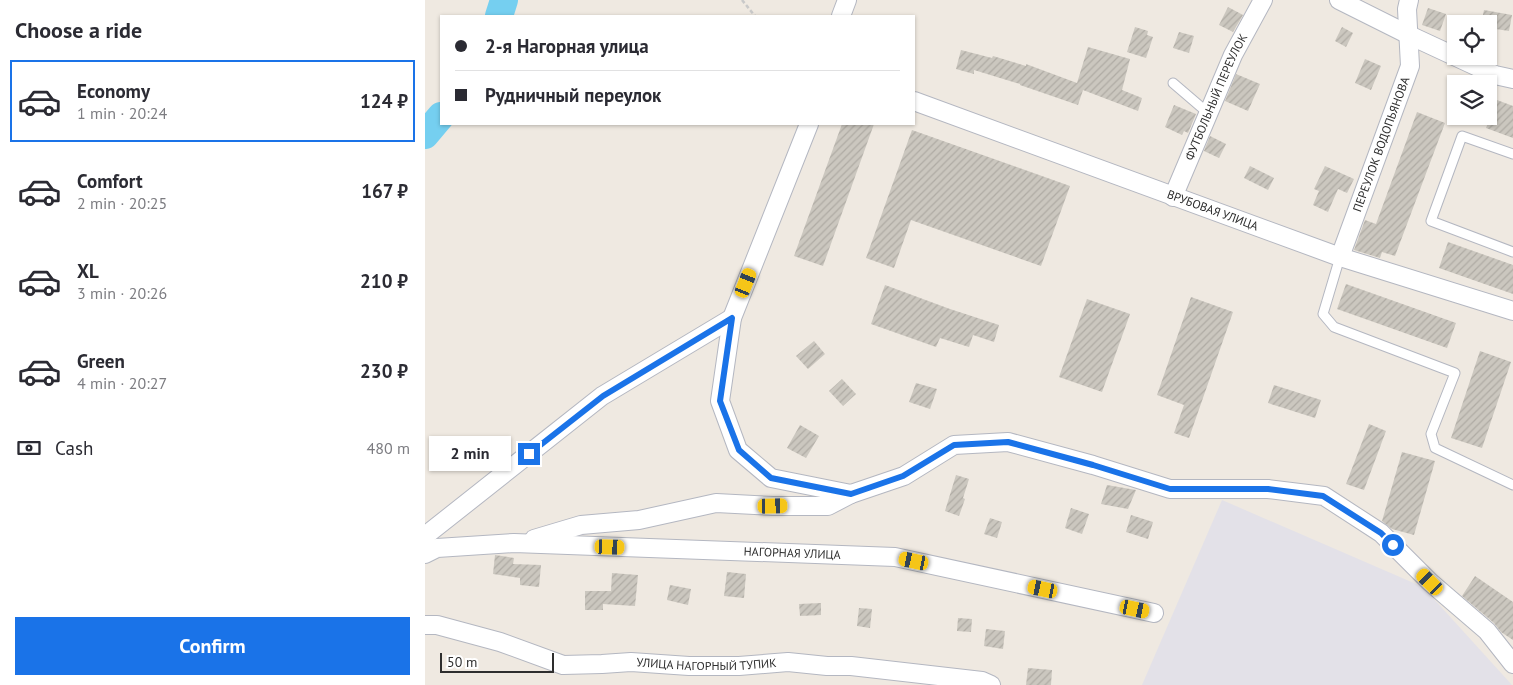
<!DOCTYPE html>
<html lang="en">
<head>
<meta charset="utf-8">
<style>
	:root { --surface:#fff; --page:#f7f7f7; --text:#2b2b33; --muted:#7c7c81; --line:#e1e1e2; --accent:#1a73e8 }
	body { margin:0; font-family:"PT Sans",sans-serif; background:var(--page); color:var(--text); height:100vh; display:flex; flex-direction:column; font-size:19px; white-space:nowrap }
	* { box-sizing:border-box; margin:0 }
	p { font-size:16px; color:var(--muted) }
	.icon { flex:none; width:28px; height:28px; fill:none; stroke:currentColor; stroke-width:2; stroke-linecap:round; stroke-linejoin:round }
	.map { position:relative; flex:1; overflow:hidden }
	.sheet { display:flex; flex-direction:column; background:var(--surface); width:425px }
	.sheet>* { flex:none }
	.banner { position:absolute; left:15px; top:15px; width:475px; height:110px; border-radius:0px; box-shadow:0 1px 4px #0004; display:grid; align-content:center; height:110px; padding:0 15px; background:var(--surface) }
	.controls { position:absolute; left:1022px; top:15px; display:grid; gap:10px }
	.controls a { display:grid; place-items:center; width:50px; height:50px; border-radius:0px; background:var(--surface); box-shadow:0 1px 4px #0004; font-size:25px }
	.scale { position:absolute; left:15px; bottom:12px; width:114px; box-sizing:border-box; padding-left:5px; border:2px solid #2e2e2e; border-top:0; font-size:14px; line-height:18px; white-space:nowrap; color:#2e2e2e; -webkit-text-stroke:4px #fff; paint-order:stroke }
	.end { position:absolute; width:22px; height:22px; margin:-11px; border:6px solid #1a73e8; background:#fff; box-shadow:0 0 0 2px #fff }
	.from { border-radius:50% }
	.bubble { position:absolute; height:35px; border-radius:0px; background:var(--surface); box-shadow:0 1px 4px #0004; font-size:16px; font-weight:600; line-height:35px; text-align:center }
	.car { position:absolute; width:15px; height:30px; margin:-15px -8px; border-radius:6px; box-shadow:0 0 4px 1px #0007; background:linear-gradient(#f5c518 24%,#345 0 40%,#f5c518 0 76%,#345 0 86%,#f5c518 0) }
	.banner b { display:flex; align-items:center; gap:18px; height:48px; font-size:19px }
	.banner b+b { border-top:1px solid var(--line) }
	.banner i { width:12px; height:12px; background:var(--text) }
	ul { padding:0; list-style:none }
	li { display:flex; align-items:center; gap:15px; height:82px; margin:0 10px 8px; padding:0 5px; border:2px solid transparent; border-radius:0px }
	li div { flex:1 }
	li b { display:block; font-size:19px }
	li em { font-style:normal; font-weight:600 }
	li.selected { border-color:var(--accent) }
	li>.icon { width:45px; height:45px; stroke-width:1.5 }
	h2 { padding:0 15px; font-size:22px; line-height:60px }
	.pay { display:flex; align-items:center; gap:12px; height:55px; padding:0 15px; font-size:19px }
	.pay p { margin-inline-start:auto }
	.cta { display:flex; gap:10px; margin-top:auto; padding:10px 15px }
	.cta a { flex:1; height:58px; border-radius:0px; background:var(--accent); color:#fff; font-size:20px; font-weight:600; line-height:58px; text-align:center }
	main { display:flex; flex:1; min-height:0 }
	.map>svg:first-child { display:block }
	.industrial { fill:#e3e1e8 }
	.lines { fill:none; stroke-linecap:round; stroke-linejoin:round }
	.river { stroke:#75cff0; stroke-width:28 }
	.building { fill:url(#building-hatch) }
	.service-casing { stroke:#b4b7c1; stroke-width:11 }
	.minor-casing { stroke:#b4b7c1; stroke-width:20 }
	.path { stroke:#c9c9c9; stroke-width:2.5; stroke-dasharray:4 2.5; stroke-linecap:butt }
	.service { stroke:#fff; stroke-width:9 }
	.minor { stroke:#fff; stroke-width:18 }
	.route { stroke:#1a73e8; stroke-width:6 }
	.labels { text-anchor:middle; stroke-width:5; stroke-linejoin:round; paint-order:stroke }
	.street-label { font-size:12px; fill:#2e2e2e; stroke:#fff }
</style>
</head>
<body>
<main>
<section class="sheet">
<h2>Choose a ride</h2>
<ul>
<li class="selected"><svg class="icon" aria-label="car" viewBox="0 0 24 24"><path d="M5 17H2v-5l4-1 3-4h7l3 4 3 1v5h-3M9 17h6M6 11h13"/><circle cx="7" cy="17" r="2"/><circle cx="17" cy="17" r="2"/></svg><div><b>Economy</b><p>1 min · 20:24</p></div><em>124 ₽</em></li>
<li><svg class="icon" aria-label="car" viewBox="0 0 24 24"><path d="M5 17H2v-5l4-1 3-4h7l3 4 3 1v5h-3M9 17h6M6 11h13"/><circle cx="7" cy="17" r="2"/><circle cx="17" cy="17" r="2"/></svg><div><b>Comfort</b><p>2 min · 20:25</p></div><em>167 ₽</em></li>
<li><svg class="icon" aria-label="car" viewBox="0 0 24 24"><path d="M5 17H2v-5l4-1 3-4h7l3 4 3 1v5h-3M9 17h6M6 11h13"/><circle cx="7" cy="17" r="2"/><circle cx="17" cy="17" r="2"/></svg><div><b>XL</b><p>3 min · 20:26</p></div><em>210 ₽</em></li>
<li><svg class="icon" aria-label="car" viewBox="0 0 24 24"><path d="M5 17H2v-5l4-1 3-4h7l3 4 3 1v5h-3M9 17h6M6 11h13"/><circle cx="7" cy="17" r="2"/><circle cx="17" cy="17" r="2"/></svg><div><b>Green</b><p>4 min · 20:27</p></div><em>230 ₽</em></li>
</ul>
<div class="pay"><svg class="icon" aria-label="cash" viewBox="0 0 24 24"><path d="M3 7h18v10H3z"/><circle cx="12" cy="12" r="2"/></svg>Cash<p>480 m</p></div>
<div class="cta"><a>Confirm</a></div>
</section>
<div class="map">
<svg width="1088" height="685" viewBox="0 0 1088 685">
	<defs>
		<pattern id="building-hatch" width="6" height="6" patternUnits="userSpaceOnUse" patternTransform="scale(1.25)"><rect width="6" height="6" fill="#cbc7bf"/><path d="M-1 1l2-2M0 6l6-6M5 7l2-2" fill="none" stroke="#afaba4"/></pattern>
	</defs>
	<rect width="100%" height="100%" fill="#efe9e1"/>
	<path class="industrial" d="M797 500 998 587 1087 685H717Z"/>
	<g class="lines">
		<g class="river">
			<path d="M74 16 79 0"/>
			<path d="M0 135 16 116"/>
		</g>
	</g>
	<g class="building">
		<path d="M803 7 818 15 808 32 794 25Z"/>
		<path d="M1003 8 1021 14 1015 31 997 25Z"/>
		<path d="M1059 10 1087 15 1084 31 1064 28V24H1056Z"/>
		<path d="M710 27 723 31 722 35 728 37 721 58 702 52Z"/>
		<path d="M917 27 928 33 921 47 910 41Z"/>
		<path d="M754 32 769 36 764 53 748 48Z"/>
		<path d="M663 47 705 59 697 90 717 98 713 111 658 90 653 105 595 85V84L549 70V74L531 69 536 50 567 58 568 56 601 66V64L652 83Z"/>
		<path d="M940 59 956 66 946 90 930 83Z"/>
		<path d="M811 74 835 84 823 111 800 101Z"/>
		<path d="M1072 100 1088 106V138L1061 128Z"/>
		<path d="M749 105 771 114 763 133 759 131 757 135 740 127Z"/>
		<path d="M992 112 1020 123 970 256 957 252 955 258 929 250 940 220 951 224Z"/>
		<path d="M417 124H449L398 266 369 256Z"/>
		<path d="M487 130 645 186 616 266 486 220 469 268 441 258Z"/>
		<path d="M785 136 801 144 794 158 779 151Z"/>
		<path d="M825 166 849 178 843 190 819 178Z"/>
		<path d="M900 166 929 179 922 193 913 189 903 212 888 205 894 191 889 189Z"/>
		<path d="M1023 242 1088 265V294L1014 268Z"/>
		<path d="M921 284 1031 323 1022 348 912 309Z"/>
		<path d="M460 285 525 309 574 325 569 342 548 335 544 347 515 338 511 347 446 324Z"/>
		<path d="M766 297 808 312 764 438 749 433 759 405 732 395Z"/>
		<path d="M662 299 705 314 677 392 634 377Z"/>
		<path d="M389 341 400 354 383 369 371 356Z"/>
		<path d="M1055 351 1086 362 1057 448 1026 438Z"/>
		<path d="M417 379 431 394 418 406 404 391Z"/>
		<path d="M491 383 512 389 505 409 484 402Z"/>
		<path d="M849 385 896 400 890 418 843 403Z"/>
		<path d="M944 424 961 431 939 490 921 484Z"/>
		<path d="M375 425 394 436 381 458 362 448Z"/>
		<path d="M977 452 1010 461 989 535 967 529 957 521Z"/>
		<path d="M531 475 544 479 538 498 540 499 534 516 520 511Z"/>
		<path d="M682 485 711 490 703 509 676 504Z"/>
		<path d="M646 508 664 514 657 534 640 528Z"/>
		<path d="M706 515 728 522 723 539 701 532Z"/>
		<path d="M565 518 577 522 572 538 559 534Z"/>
		<path d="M70 555 89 558 88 564 116 565 114 587 95 585V578L68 574Z"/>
		<path d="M302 572 321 574 319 598 299 596Z"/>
		<path d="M187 573 213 575 210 606 178 604V610H160V591H186Z"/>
		<path d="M1050 576 1088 602V640L1076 632 1069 623 1037 596Z"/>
		<path d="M245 585 266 589 263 605 242 600Z"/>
		<path d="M396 603V615L375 616 374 604Z"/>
		<path d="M434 608 447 609 445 628 432 626Z"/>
		<path d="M533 618 547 619 546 632 532 631Z"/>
		<path d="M561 629 580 631 578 649 559 646Z"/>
		<path d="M603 668 627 670 626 685H601Z"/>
	</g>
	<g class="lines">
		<g class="service-casing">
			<g id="service">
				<path d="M748 83 783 113"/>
				<path d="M1088 154 1037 136 1006 221 1088 252"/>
				<path d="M915 257 898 314 909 327 1030 373 1006 434 1010 448 1088 485"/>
			</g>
		</g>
		<g class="minor-casing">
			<g id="minor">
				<path d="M914 0 984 35 1070 75 1088 79"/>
				<path d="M416 16 422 0"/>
				<path id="s1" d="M489 101 915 257 1088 311"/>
				<path d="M384 124 307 318 295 401 313 450 346 478 426 494 479 476 529 445 583 442 668 465 745 489H843L899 496 956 533 1005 582 1062 631 1088 664"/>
				<path id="s2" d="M748 197 808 55 838 0"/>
				<path id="s3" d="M915 257 985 66 982 9 984 0"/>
				<path d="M0 536 177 396 307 318"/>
				<path d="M109 539 156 525 214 520 291 503 348 506H403L426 494"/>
				<path id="s4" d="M0 554 12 548 89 543 470 557 729 613"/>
				<path id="s5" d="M0 625H12L75 642 138 665 177 664 206 662 264 666H314L363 662 402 666H426L557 681 566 685"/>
			</g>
		</g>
		<path class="path" d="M317 0 330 16"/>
		<use href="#service" class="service"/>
		<use href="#minor" class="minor"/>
	</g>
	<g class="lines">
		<path class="route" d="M104 454 178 396 307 318 295 401 314 450 346 478 426 494 478 476 529 445 583 442 668 465 745 489H843L898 496 956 533 968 545"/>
	</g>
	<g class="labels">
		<g class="street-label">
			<text dy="4" stroke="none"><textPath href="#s2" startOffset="109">ФУТБОЛЬНЫЙ ПЕРЕУЛОК</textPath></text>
			<text dy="4" stroke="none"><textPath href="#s3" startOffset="120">ПЕРЕУЛОК ВОДОПЬЯНОВА</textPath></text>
			<text dy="4" stroke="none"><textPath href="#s1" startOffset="318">ВРУБОВАЯ УЛИЦА</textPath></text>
			<text dy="4" stroke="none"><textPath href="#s4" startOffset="369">НАГОРНАЯ УЛИЦА</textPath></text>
			<text dy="4" stroke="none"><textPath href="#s5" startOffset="288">УЛИЦА НАГОРНЫЙ ТУПИК</textPath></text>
		</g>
	</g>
</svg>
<div class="controls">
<a><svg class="icon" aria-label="locate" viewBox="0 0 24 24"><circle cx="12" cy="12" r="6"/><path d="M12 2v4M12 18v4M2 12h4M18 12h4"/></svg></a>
<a><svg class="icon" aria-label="layers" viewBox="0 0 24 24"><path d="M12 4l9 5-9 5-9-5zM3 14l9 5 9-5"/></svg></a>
</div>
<div class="scale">50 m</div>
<i class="end from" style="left:968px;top:545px"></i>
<i class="end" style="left:104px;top:454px"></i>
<div class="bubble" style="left:4px;top:436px;width:82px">2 min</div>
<i class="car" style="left:321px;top:283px;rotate:22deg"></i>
<i class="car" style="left:348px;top:506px;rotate:89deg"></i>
<i class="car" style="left:185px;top:547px;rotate:92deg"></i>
<i class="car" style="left:489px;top:561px;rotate:282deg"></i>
<i class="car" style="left:1005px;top:582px;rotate:315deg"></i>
<i class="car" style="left:618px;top:589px;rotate:282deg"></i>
<i class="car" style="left:710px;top:609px;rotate:102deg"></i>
<div class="banner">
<b><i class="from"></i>2-я Нагорная улица</b>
<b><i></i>Рудничный переулок</b>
</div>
</div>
</main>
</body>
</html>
